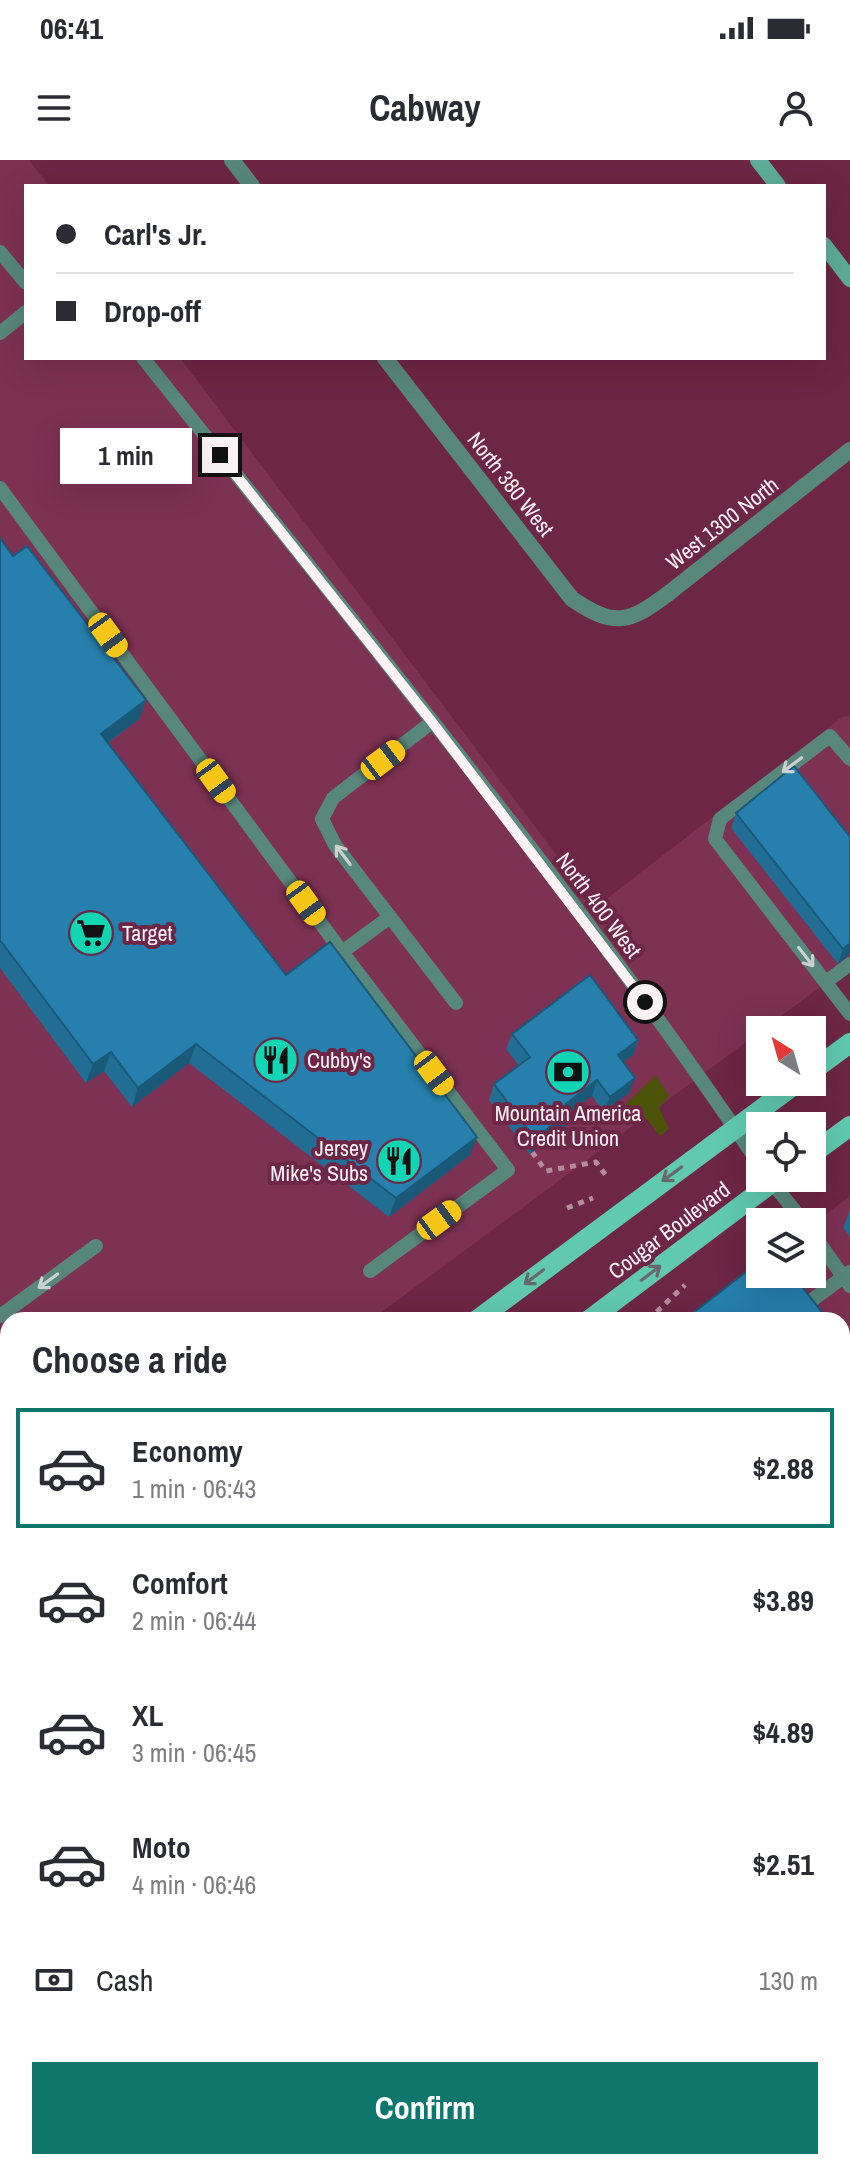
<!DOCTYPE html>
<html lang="en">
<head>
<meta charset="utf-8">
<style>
	:root { --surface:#fff; --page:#f7f7f7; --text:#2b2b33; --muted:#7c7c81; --line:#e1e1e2; --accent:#0f766e }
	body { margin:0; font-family:"Archivo Narrow",sans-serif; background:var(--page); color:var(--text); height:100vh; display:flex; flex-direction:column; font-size:30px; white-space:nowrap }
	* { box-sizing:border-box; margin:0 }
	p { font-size:26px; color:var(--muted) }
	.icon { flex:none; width:44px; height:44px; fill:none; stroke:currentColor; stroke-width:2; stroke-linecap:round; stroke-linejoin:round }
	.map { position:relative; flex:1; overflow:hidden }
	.drawer { position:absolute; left:0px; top:1152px; width:850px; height:858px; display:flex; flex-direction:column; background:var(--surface); border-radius:24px 24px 0 0; box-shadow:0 8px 32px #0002 }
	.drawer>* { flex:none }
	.guide { position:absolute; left:24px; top:24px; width:802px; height:176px; border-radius:0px; box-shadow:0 8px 32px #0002; display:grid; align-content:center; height:176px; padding:0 32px; background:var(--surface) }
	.needle { width:52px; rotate:323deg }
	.buttons { position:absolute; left:746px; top:856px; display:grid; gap:16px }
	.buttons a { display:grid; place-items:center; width:80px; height:80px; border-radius:0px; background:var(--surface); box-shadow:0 8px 32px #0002; font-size:40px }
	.end { position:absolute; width:36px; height:36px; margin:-18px; border:10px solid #fbf2f5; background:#111; box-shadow:0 0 0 4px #111 }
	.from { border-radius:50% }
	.bubble { position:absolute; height:56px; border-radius:0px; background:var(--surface); box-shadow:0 8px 32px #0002; font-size:26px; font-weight:800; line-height:56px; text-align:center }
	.car { position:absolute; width:24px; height:48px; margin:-24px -12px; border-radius:10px; box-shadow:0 0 6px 2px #0007; background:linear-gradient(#f5c518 24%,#345 0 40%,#f5c518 0 76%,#345 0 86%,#f5c518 0) }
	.guide b { display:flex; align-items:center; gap:28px; height:76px; font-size:30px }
	.guide b+b { border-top:2px solid var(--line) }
	.guide i { width:20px; height:20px; background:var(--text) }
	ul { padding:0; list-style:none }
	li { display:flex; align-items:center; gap:24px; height:120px; margin:0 16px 12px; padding:0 16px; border:4px solid transparent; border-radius:0px }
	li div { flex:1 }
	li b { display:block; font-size:30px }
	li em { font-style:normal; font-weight:800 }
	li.on { border-color:var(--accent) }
	li>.icon { width:72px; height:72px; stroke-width:1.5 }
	h2 { padding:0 32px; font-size:36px; line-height:96px }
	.pay { display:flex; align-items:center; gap:20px; height:88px; padding:0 32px; font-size:30px }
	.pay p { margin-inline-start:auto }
	.button { display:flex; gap:16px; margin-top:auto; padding:16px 32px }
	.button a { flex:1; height:92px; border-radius:0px; background:var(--accent); color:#fff; font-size:32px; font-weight:800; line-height:92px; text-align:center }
	.status { display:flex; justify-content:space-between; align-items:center; height:56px; padding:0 40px; background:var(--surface); direction:ltr }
	.status svg { height:22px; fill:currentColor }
	header { display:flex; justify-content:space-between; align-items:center; height:104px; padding:0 32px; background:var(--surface); font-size:36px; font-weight:800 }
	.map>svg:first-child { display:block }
	.built { fill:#7d3153 }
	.grass { fill:#4c5409 }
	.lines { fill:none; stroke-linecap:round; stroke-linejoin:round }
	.path { stroke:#b48c9d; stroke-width:5; stroke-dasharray:6 6; stroke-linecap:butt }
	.lane { stroke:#58877b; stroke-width:14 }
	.street { stroke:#58877b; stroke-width:16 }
	.secondary { stroke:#5eac99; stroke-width:16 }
	.primary { stroke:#60c9b0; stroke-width:20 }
	.wall { fill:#216d94 }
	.shaded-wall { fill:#1b5978 }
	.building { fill:#267fac; stroke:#1b5978; stroke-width:2 }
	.oneway { stroke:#cad2d0 }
	.oneway2 { stroke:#686770 }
	.route { stroke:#fbf2f5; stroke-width:10 }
	.labels { text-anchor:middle; stroke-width:8; stroke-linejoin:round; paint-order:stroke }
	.street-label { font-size:22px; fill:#fbf2f5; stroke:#6d2645 }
	.poi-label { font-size:22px; fill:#fbf2f5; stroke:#6d2645; text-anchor:start }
</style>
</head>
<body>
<div class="status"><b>06:41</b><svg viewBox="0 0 49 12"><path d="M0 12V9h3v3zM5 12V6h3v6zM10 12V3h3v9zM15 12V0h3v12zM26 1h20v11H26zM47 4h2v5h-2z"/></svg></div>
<header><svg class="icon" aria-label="menu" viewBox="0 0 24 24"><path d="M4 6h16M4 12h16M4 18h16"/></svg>Cabway<svg class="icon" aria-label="person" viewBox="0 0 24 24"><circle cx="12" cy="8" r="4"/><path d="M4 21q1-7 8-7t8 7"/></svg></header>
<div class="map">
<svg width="850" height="2009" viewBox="0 0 850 2009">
	<rect width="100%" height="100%" fill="#6d2645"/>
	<g class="built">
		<path d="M0 0H29L49 26H26V198H180L596 747 842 557 850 556V805L371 1160H8V1379L0 1374Z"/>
		<path d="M850 1036V2009H531L525 2002H842V1160H691L760 1114H812V1065Z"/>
	</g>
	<path class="grass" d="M656 915 669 936 659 948 669 969 660 976 644 956 632 951 627 955 622 948Z"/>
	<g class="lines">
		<g class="path">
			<path d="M532 992 546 1011 596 1002 607 1017"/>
			<path d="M567 1048 593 1038"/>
			<path d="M648 1160 685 1125"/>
		</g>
		<g class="lane">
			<path d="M0 92 26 123"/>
			<path d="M0 173 26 152"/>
			<path d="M143 198C354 463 571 725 760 1005"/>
			<path d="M0 328 342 792 508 1010 370 1111"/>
			<path d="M432 562 333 638 322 659 335 685 456 843"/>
			<path d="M850 599 830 576 720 659 715 679 850 854"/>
			<path d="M342 792 390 757"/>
			<path d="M826 822 850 804"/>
			<path d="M768 1018 804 1062"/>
			<path d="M812 1073 850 1126"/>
			<path d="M0 1156 96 1086"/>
			<path d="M785 1160 850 1112"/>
			<path d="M0 1332 8 1339"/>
			<path d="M842 1621 850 1632"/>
			<path d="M0 1841 8 1836"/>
			<path d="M0 1904 8 1898"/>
			<path d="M842 1932 850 1926"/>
			<path d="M842 2002 848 2009"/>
			<path d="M738 2009 748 2002"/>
		</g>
		<g class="street">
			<path d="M232 0 252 26"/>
			<path d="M385 198 572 439C615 468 629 463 669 433L850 290"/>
		</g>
		<g class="secondary">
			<path d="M758 0 778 26"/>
			<path d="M824 85 850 119"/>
		</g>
		<g class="primary">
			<path d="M812 911 850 883"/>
			<path d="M812 994 850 966"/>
			<path d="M477 1160 798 922"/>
			<path d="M589 1160 778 1018"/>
			<path d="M0 1469 8 1476"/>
			<path d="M0 1510 8 1505"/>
			<path d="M0 1575 8 1583"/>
			<path d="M407 2002 414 2009"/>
			<path d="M477 2002 482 2009"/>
		</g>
	</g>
	<g class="wall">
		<path d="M0 378 13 396 146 540 139 559 108 583 286 815 470 995 389 1057 189 903 132 947 104 911 86 923 0 808Z"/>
		<path d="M736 653 850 677V794L838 804 731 668Z"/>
		<path d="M512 874 638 880 633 895 623 902 629 933 604 952 592 936 571 951 566 966 530 994 489 940 494 924 519 906 506 889Z"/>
		<path d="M850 1050V1076L843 1068Z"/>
		<path d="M842 1178 850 1188V1526L842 1516Z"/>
		<path d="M0 1206 8 1207V1319L0 1313Z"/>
		<path d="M8 2002H302L300 2009H0Z"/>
	</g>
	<g class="shaded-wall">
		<path d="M146 540 139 559 94 593 101 574Z"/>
		<path d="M850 783V794L838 804 843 789Z"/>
		<path d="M638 880 633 895 612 910 618 895Z"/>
		<path d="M196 884 189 903 132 947 138 928Z"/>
		<path d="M111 892 104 911 86 923 93 904Z"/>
		<path d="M635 918 629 933 604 952 610 937Z"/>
		<path d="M597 920 592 936 571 951 566 966 530 994 535 979 566 944Z"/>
		<path d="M477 977 470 995 389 1057 396 1038Z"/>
		<path d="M8 1763V1774L0 1780V1769Z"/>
		<path d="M22 2002H26L24 2009H13Z"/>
		<path d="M298 2002H302L300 2009H289Z"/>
	</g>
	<g class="building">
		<path d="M0 378 13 396 27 386 146 540 101 574 286 815 330 782 477 977 396 1038 196 884 138 928 111 892 93 904 0 780Z"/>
		<path d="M794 606 850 677V783L843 789 736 653Z"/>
		<path d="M590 815 638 880 618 895 635 918 610 937 597 920 566 944 571 950 535 979 494 924 530 897 512 874Z"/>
		<path d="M760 1101V1114H792L828 1160H684Z"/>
		<path d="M842 1178 850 1188V1499L842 1488Z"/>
		<path d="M3 1203 8 1207V1312L0 1306V1206Z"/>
		<path d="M0 1682 8 1693V1763L0 1769Z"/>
		<path d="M8 1918V2002H22L13 2009H0V1924Z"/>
		<path d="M31 2002H298L289 2009H37Z"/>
	</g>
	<defs><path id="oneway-shaft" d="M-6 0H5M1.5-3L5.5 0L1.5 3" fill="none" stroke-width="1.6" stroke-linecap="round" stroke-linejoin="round" transform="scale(2)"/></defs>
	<g class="oneway">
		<use href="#oneway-shaft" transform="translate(792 605) rotate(143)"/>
		<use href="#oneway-shaft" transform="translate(343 695) rotate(-127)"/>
		<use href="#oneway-shaft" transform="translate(806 797) rotate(52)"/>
		<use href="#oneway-shaft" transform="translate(48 1121) rotate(144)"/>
	</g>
	<g class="oneway2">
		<use href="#oneway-shaft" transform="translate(672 1014) rotate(144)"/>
		<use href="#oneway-shaft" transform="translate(651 1113) rotate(-37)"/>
		<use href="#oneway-shaft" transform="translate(534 1117) rotate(143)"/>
	</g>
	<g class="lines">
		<path class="route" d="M220 295 432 562 645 842"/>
	</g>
	<defs>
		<g id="supermarket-disc" transform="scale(2.3)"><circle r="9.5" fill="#12d5b4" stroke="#6d2645"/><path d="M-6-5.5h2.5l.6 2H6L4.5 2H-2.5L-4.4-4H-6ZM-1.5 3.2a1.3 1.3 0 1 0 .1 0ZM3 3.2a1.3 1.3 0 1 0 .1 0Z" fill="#111"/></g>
		<g id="restaurant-disc" transform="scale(2.3)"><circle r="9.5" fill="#12d5b4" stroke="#6d2645"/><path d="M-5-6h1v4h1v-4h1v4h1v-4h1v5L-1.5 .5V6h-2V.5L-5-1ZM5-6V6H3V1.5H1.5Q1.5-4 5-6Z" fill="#111"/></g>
		<g id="bank-disc" transform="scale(2.3)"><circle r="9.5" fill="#12d5b4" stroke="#6d2645"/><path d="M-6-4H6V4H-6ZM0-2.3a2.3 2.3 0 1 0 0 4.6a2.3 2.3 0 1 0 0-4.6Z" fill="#111"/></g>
	</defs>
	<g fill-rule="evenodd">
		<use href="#supermarket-disc" x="91" y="773"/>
		<use href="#restaurant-disc" x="276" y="900"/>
		<use href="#bank-disc" x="568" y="912"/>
		<use href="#restaurant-disc" x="399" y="1001"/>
	</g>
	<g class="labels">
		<g class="street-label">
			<text transform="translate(511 324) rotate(52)" y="8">North 380 West</text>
			<text transform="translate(722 363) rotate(-38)" y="8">West 1300 North</text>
			<text transform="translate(599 745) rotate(53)" y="8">North 400 West</text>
			<text transform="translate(669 1070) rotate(-37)" y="8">Cougar Boulevard</text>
		</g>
		<g class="poi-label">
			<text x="122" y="781">Target</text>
			<text x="307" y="908">Cubby's</text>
			<text x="568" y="961" text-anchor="middle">Mountain America<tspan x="568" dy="25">Credit Union</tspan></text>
			<text x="368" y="996" text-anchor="end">Jersey<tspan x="368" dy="25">Mike's Subs</tspan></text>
		</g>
	</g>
</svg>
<div class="buttons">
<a><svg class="needle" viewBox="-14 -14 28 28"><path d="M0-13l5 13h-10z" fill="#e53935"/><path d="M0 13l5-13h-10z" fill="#7c7c81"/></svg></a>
<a><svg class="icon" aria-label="locate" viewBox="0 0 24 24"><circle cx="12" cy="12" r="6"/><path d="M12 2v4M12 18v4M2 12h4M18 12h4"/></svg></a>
<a><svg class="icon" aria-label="layers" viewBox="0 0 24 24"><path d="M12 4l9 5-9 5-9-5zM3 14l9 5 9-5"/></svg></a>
</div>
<i class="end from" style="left:645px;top:842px"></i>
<i class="end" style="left:220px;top:295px"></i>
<div class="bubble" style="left:60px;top:268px;width:132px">1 min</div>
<i class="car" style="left:108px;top:475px;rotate:144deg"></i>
<i class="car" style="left:383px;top:600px;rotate:53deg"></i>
<i class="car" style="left:216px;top:621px;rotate:144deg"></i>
<i class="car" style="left:306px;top:743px;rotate:144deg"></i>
<i class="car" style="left:434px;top:913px;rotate:143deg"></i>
<i class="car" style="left:439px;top:1060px;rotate:54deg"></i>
<div class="guide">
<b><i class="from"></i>Carl's Jr.</b>
<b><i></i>Drop-off</b>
</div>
<section class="drawer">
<h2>Choose a ride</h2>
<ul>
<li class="on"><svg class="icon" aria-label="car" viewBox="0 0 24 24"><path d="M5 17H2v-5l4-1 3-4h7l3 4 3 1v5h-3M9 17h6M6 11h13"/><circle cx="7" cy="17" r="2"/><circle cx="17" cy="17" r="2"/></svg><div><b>Economy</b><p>1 min · 06:43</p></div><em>$2.88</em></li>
<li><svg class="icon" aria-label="car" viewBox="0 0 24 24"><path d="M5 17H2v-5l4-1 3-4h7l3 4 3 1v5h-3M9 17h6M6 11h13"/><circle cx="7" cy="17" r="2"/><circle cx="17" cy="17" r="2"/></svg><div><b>Comfort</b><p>2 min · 06:44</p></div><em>$3.89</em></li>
<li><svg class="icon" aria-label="car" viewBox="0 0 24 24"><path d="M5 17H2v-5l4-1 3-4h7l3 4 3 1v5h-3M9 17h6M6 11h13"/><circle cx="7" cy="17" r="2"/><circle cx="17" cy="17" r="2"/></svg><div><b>XL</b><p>3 min · 06:45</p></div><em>$4.89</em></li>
<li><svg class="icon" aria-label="car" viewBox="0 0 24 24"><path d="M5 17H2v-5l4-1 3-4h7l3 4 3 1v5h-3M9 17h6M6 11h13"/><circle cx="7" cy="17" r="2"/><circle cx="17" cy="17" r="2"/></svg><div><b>Moto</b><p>4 min · 06:46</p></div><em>$2.51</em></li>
</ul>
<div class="pay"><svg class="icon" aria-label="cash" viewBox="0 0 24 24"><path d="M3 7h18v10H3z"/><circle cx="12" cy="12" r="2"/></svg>Cash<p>130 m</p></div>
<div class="button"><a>Confirm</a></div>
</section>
</div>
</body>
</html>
